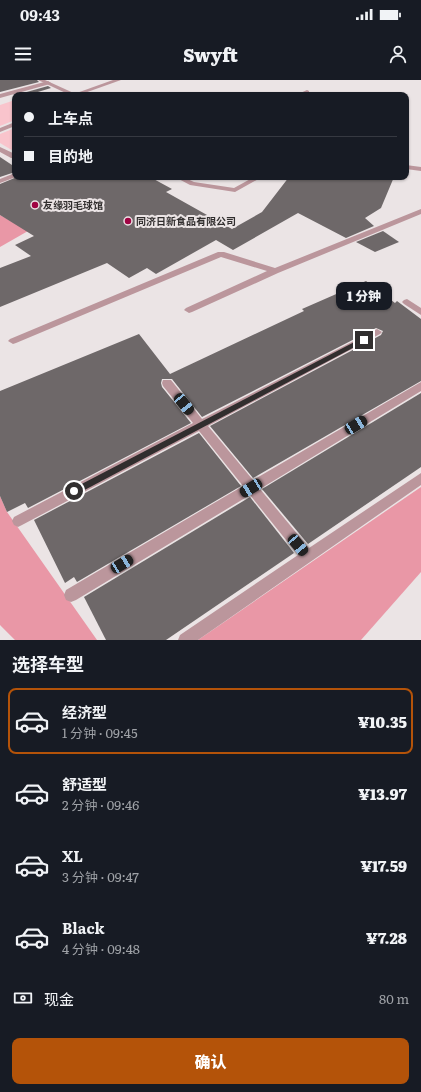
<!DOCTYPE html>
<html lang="zh">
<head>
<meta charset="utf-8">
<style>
	:root { --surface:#171b24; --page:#242831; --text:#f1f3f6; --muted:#9ea1a6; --line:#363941; --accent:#b45309 }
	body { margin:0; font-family:Literata,"Noto Sans SC",serif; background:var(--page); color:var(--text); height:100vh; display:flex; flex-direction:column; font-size:15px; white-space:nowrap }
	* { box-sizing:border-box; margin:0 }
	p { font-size:13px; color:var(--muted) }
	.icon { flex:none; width:22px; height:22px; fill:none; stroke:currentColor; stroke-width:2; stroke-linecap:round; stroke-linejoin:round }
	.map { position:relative; height:560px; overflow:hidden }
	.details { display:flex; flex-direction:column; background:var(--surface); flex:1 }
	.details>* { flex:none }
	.top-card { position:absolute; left:12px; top:12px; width:397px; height:88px; border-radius:8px; box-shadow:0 1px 3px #0004; display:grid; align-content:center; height:88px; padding:0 12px; background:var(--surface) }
	.end { position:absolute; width:18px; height:18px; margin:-9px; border:5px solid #312e2e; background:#fff; box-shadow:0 0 0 2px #fff }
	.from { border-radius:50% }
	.bubble { position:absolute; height:28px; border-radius:8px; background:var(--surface); box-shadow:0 1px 3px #0004; font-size:13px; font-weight:800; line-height:28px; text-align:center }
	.car { position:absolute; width:12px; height:24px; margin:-12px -6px; border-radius:5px; box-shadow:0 0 3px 1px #0007; background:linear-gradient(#222 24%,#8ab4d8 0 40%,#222 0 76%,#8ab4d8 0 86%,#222 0) }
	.top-card b { display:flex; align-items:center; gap:14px; height:38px; font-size:15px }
	.top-card b+b { border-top:1px solid var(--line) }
	.top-card i { width:10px; height:10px; background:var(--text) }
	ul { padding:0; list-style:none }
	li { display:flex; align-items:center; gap:12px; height:66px; margin:0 8px 6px; padding:0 4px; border:2px solid transparent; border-radius:8px }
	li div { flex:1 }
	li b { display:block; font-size:15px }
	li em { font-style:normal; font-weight:800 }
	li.selected { border-color:var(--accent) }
	li>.icon { width:36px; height:36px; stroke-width:1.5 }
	h2 { padding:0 12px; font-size:18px; line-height:48px }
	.pay { display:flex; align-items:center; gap:10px; height:44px; padding:0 12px; font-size:15px }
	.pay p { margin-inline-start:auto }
	.cta { display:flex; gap:8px; margin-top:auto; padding:8px 12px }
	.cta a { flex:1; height:46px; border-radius:8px; background:var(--accent); color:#fff; font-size:16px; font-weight:800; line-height:46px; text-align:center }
	.status { display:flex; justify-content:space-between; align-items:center; height:28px; padding:0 20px; background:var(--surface); direction:ltr }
	.status svg { height:11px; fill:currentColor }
	header { display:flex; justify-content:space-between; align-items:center; height:52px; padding:0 12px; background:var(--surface); font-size:18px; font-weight:800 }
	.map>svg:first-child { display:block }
	.green { fill:#f9c4cc }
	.forest { fill:#e997a6 }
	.building { fill:#6e6869 }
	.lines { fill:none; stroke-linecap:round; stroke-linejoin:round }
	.service { fill:#bb969c; fill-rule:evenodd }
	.tertiary { fill:#bb969c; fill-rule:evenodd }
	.route { fill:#312e2e }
	.poi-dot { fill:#a00443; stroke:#ebe4e5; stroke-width:1.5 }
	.labels { text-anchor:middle; stroke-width:4; stroke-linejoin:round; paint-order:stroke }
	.far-poi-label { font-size:10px; font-weight:bold; fill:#312e2e; stroke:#ebe4e5; text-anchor:start }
</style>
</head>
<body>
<div class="status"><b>09:43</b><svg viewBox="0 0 49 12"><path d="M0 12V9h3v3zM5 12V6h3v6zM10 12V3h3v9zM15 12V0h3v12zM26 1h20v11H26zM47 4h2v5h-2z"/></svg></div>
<header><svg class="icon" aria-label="menu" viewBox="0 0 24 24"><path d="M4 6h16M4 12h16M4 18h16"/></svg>Swyft<svg class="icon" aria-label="person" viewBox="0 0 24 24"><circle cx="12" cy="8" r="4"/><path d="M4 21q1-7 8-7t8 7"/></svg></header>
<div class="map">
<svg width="421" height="560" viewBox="0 0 421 560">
	<rect width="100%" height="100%" fill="#ebe4e5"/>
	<g class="green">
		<path d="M15 20V40L0 46V25Z"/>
		<path d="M15 48V72L0 63V54Z"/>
	</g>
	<g class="forest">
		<path d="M0 135 28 151 0 167Z"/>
		<path d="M421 407V492L361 560H198Z"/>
		<path d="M0 416 7 432 97 560H15L0 545Z"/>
	</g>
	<g class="building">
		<path d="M0 0H37L39 2 0 12Z"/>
		<path d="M48 6 51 8 28 15H16Z"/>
		<path d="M0 77 15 87V92L0 97Z"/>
		<path d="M17 97H31L37 100 44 97H150L172 109 166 112 232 149 262 132 289 97H394L381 128 365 138 374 146 346 158 298 133 233 170 216 160 156 194 147 188 129 198 107 183 0 227V188L31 176 15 165 34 156 0 135V104Z"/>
		<path d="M383 151 399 162 375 172 356 162Z"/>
		<path d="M366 201 395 223 397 221 421 239V301L253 398 210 346 381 255 383 251 376 248 202 337 172 299H162L161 303 162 307 191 343 28 428 25 423 7 432 0 416V311L139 254 170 294 304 231 302 229Z"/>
		<path d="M421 313V387L308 464 262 409Z"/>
		<path d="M199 353 241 406 77 502 74 497 65 503 34 440Z"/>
		<path d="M250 417 294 473 166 560H106L84 517Z"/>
	</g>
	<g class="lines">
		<g class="service">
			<path d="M113 0H121L79 15H71Z"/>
			<path d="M48 1 51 3 50 4 0 18V14Z"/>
			<path d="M307 10 309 11V13L296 15Z"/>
			<path d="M15 42V46L0 52V48Z"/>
			<path d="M0 67 15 74V78H11L0 72Z"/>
			<path d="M15 93 16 97 0 103V99Z"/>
			<path d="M175 97H183L194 102 234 108 254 97H262L235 112 190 105Z"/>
			<path d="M421 129V134L278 193 192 232 189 233 184 230 186 228 267 191 221 177 16 263 13 264 8 261 10 259 218 172H224L275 188Z"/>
			<path d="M407 219 421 228V235L404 224 402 222 404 220Z"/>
			<path d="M377 249 382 252 380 254 208 346 253 400 421 302V311L260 409 309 468 421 393V405L198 560H178L180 555 298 475 250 415 76 520 71 522 66 520 64 515 66 510 243 406 199 351 22 445 18 447 14 445 12 441 14 437 193 343 163 306 162 303 163 300H171L202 339Z"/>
		</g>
		<g class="tertiary">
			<path d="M38 0H45L78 15H70Z"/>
			<path d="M406 85 421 87V91L406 89Z"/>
		</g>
	</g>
	<path class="route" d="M364 257 366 258V261L77 414H72V409Z"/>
	<g class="poi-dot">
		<circle cx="35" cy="125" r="4"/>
		<circle cx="128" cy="141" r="4"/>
	</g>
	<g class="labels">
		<g class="far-poi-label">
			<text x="43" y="129">友缘羽毛球馆</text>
			<text x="136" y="145">同济日新食品有限公司</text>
		</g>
	</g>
</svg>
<i class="end from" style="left:74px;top:411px"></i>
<i class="end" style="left:364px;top:260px"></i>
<div class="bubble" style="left:336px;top:202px;width:56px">1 分钟</div>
<i class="car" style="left:184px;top:324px;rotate:141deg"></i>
<i class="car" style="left:356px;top:345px;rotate:59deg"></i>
<i class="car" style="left:251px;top:408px;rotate:239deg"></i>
<i class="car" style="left:298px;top:465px;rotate:140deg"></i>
<i class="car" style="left:122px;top:484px;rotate:59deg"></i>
<div class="top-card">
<b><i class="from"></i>上车点</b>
<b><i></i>目的地</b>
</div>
</div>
<section class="details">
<h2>选择车型</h2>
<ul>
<li class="selected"><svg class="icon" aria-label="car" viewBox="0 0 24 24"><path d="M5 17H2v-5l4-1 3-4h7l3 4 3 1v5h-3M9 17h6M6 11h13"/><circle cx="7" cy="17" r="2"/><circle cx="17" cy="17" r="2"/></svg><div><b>经济型</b><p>1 分钟 · 09:45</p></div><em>¥10.35</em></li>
<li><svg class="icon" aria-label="car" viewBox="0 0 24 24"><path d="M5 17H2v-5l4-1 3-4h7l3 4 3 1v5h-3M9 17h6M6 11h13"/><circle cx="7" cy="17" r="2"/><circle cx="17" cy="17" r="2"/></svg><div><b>舒适型</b><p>2 分钟 · 09:46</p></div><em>¥13.97</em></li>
<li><svg class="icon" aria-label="car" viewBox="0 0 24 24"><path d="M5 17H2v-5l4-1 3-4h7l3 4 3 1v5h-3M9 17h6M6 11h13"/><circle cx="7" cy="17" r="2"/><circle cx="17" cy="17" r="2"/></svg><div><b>XL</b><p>3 分钟 · 09:47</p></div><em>¥17.59</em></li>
<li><svg class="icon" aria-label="car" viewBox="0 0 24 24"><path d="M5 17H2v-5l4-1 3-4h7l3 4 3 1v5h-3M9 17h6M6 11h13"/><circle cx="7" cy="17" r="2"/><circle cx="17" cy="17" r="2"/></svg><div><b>Black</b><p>4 分钟 · 09:48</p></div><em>¥7.28</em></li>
</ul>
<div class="pay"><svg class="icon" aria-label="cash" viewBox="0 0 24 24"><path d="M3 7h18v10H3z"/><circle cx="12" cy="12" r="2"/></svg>现金<p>80 m</p></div>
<div class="cta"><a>确认</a></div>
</section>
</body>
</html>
